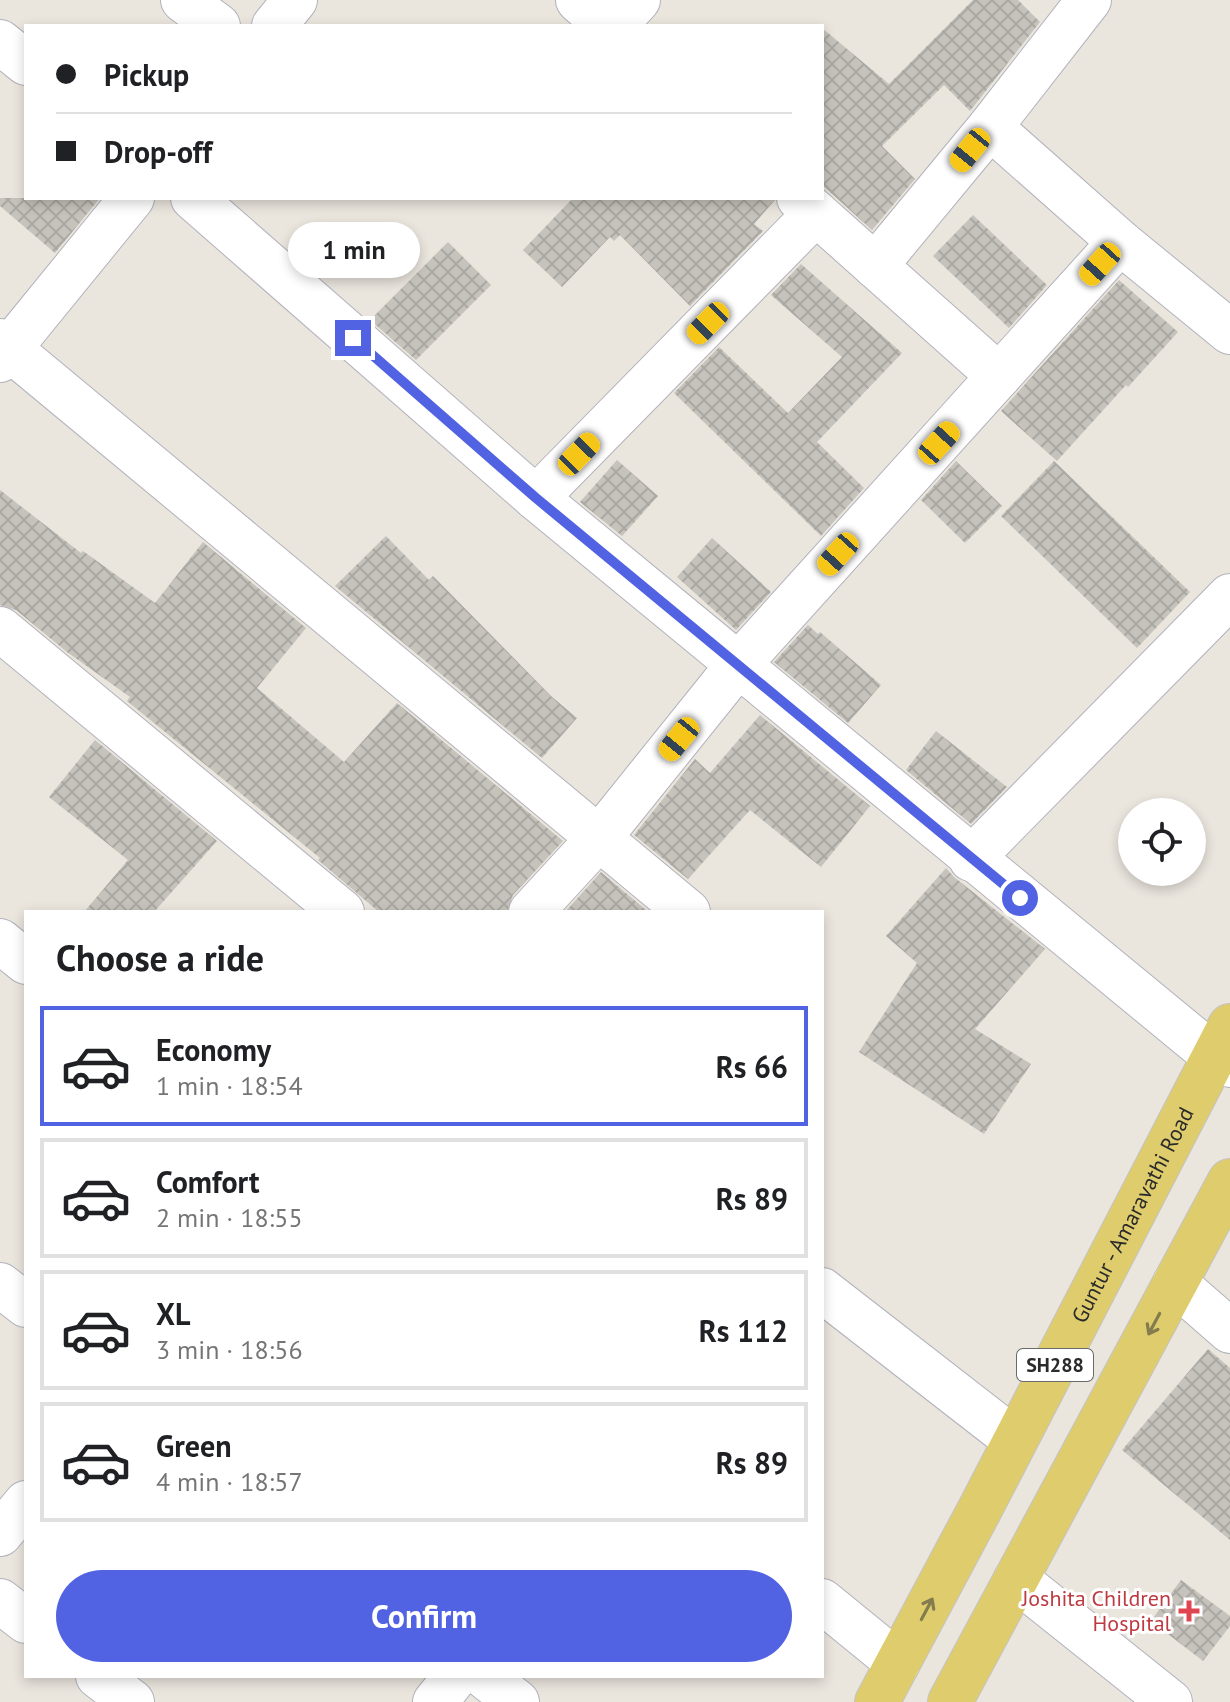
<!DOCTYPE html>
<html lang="en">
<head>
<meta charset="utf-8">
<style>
	:root { --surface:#fff; --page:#f6f6f6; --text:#202124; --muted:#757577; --line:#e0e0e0; --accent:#5162e3 }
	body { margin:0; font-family:"PT Sans",sans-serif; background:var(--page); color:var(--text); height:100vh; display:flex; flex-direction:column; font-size:30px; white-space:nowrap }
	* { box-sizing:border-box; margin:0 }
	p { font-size:26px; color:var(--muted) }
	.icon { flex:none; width:44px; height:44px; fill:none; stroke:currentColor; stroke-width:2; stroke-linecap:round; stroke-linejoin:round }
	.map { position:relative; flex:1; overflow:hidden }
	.details { position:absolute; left:24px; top:910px; width:800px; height:768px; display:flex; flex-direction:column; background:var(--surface); border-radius:0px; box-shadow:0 4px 12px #0003 }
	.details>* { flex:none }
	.top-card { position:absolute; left:24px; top:24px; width:800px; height:176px; border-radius:0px; box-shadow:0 4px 12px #0003; display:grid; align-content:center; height:176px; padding:0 32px; background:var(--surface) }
	.controls { position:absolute; left:1118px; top:798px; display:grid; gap:16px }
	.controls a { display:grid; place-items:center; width:88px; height:88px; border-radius:50%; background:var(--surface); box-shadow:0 4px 12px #0003; font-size:40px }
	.end { position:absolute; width:36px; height:36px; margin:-18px; border:10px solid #5162e3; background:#fff; box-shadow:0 0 0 4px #fff }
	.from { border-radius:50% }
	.bubble { position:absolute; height:56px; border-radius:28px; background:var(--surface); box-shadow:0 4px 12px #0003; font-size:26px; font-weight:800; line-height:56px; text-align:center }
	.car { position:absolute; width:24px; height:48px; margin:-24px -12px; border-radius:10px; box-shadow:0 0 6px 2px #0007; background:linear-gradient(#f5c518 24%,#345 0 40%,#f5c518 0 76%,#345 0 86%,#f5c518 0) }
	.top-card b { display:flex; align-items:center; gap:28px; height:76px; font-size:30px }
	.top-card b+b { border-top:2px solid var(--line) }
	.top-card i { width:20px; height:20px; background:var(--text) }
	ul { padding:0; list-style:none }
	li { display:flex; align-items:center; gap:24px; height:120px; margin:0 16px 12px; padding:0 16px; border:4px solid var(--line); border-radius:0px }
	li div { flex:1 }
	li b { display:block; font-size:30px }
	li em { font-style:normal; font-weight:800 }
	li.selected { border-color:var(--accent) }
	li>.icon { width:72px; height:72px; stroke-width:1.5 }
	h2 { padding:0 32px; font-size:36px; line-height:96px }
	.button { display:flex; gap:16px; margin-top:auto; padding:16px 32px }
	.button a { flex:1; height:92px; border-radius:48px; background:var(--accent); color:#fff; font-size:32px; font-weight:800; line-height:92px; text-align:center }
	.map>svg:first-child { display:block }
	.building { fill:url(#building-cross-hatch) }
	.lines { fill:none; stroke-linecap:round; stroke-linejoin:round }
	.minor-casing { stroke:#b1b2bc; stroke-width:46 }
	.primary-casing { stroke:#c3c3c3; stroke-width:46 }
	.minor { stroke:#fff; stroke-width:44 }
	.primary { stroke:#dfcd6d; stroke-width:44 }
	.oneway { stroke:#847c4c }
	.route { stroke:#5162e3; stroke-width:10 }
	.health-dot { fill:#e0444e; stroke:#fff; stroke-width:3 }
	.labels { text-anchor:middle; stroke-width:6; stroke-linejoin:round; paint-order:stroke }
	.shield { fill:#fff; stroke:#6a6a6a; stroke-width:2 }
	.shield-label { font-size:20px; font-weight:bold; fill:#2a2a2a }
	.street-label { font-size:22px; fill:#2a2a2a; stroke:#fff }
	.health-label { font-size:22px; fill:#be3a42; stroke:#fff; text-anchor:end }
</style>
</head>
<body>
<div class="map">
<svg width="1230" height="1702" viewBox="0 0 1230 1702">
	<defs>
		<pattern id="building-cross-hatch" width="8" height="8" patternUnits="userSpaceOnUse" patternTransform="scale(2)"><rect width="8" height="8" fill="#c6c3bc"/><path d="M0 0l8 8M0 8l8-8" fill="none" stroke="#aaa8a2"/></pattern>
	</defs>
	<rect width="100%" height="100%" fill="#eae5dd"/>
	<g class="building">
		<path d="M973 0H1018L1040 22 970 111 944 85 882 146 915 179 872 230 822 185V28L889 84Z"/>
		<path d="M0 198H100L55 253 0 206Z"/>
		<path d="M573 198H775V200L754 224 763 231 690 306 620 235 614 241 610 237 562 287 523 250Z"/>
		<path d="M973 215 1047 285 1009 328 933 256Z"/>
		<path d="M448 242 491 285 416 360 370 320Z"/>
		<path d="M801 264 902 353 817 442 864 488 821 536 674 393 719 347 788 413 842 357 771 295Z"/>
		<path d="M1119 280 1178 332 1128 387 1126 385 1057 461 1001 411Z"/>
		<path d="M617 460 658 496 622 536 580 502Z"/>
		<path d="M956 461 1002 506 965 543 921 500Z"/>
		<path d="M1054 461 1190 592 1137 648 1001 516Z"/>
		<path d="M0 490 81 553 83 551 155 603 203 542 306 628 257 688 344 762 397 703 563 841 513 895 507 912H379L318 860 320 858 127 701 130 697 67 652 16 610 0 605Z"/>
		<path d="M386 536 429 580 433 576 551 696 577 718 542 758 335 586Z"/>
		<path d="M712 538 771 592 736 630 677 577Z"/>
		<path d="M808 625 818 634 820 632 881 685 848 723 774 662Z"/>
		<path d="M760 715 870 806 821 867 750 810 688 879 634 835 695 759 710 773Z"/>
		<path d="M936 731 1007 787 971 824 906 770Z"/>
		<path d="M95 740 217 841 154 912H84L128 860 49 797Z"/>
		<path d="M946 868 954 877 1045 949 975 1029 1031 1064 984 1134 859 1052 917 963 886 936Z"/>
		<path d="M601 872 646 910 644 912H565Z"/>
		<path d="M1208 1349 1230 1368V1540L1122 1450Z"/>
		<path d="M1181 1580 1230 1616V1626L1203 1661 1151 1621Z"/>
	</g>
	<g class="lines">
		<g class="minor-casing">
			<g id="minor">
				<path d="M183 0 218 26"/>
				<path d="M578 0 607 26"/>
				<path d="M274 26 295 0"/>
				<path d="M614 26 638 0"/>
				<path d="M0 42 26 63"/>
				<path d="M990 127 1120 242 1230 332"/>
				<path d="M193 198 536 498 1214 1056 1230 1065"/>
				<path d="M799 198 999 376"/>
				<path d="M875 266 990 127 1089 0"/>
				<path d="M0 341 688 912"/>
				<path d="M0 360 132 198"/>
				<path d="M536 498 816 213"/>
				<path d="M0 629 342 912"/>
				<path d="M971 859 1230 596"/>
				<path d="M531 912 599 838 738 665 1120 242"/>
				<path d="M0 941 26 962"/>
				<path d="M1175 1283 1230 1331"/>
				<path d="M0 1285 26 1305"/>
				<path d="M822 1290 1015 1440"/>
				<path d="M0 1534 26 1503"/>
				<path d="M1016 1579 1170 1702"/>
				<path d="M0 1601 26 1621"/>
				<path d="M822 1601 898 1663"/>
				<path d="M98 1676 132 1702"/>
				<path d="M484 1676 517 1702"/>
				<path d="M435 1702 456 1676"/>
			</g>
		</g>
		<g class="primary-casing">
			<g id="primary">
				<path id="s1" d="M877 1702 980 1509 1230 1026"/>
				<path d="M950 1702 1230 1181"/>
			</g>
		</g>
		<use href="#minor" class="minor"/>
		<use href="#primary" class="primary"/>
	</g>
	<defs><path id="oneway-shaft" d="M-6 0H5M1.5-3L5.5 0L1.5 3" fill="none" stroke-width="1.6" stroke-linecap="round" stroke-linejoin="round" transform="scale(2)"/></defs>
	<g class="oneway">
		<use href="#oneway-shaft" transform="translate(1154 1324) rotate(118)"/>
		<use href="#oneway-shaft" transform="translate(927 1609) rotate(-62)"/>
	</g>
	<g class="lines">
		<path class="route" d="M353 338 536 498 1020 898"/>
	</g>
	<path class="health-dot" d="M1185 1599h8v8h8v8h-8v8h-8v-8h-8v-8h8z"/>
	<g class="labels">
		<rect class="shield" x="1017" y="1349" width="76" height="32" rx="6"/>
		<g class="shield-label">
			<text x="1055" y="1372">SH288</text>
		</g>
		<g class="street-label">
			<text dy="8" stroke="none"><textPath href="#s1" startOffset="550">Guntur - Amaravathi Road</textPath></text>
		</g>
		<g class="health-label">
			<text x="1171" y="1606">Joshita Children<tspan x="1171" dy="25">Hospital</tspan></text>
		</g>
	</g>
</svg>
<div class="controls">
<a><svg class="icon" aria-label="locate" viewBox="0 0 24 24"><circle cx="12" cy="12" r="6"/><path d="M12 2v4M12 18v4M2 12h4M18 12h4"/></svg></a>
</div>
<i class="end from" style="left:1020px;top:898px"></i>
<i class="end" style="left:353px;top:338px"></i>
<div class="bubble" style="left:288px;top:222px;width:132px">1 min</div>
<i class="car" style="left:970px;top:150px;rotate:219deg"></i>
<i class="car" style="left:1100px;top:264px;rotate:222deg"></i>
<i class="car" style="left:708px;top:323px;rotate:225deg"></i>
<i class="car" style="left:939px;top:443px;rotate:42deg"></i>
<i class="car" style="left:579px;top:454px;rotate:44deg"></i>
<i class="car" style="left:838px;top:554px;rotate:222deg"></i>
<i class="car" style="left:679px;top:739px;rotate:219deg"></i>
<div class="top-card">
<b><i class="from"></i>Pickup</b>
<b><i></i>Drop-off</b>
</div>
<section class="details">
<h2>Choose a ride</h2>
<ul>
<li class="selected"><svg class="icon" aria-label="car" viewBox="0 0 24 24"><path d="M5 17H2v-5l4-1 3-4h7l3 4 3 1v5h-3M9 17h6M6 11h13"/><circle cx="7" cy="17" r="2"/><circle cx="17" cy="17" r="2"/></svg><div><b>Economy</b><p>1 min · 18:54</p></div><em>Rs 66</em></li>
<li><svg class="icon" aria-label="car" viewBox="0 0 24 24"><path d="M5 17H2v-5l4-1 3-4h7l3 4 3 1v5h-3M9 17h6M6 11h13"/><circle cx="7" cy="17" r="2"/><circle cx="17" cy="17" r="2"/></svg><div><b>Comfort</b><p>2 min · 18:55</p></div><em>Rs 89</em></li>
<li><svg class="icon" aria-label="car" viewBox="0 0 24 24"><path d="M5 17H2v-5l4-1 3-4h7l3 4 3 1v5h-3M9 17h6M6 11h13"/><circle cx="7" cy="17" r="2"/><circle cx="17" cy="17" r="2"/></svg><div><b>XL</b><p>3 min · 18:56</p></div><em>Rs 112</em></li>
<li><svg class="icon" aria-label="car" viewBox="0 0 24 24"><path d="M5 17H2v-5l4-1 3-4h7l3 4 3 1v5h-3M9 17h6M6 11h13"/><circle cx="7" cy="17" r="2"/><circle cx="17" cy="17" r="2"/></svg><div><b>Green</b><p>4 min · 18:57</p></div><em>Rs 89</em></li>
</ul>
<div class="button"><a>Confirm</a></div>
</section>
</div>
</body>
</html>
